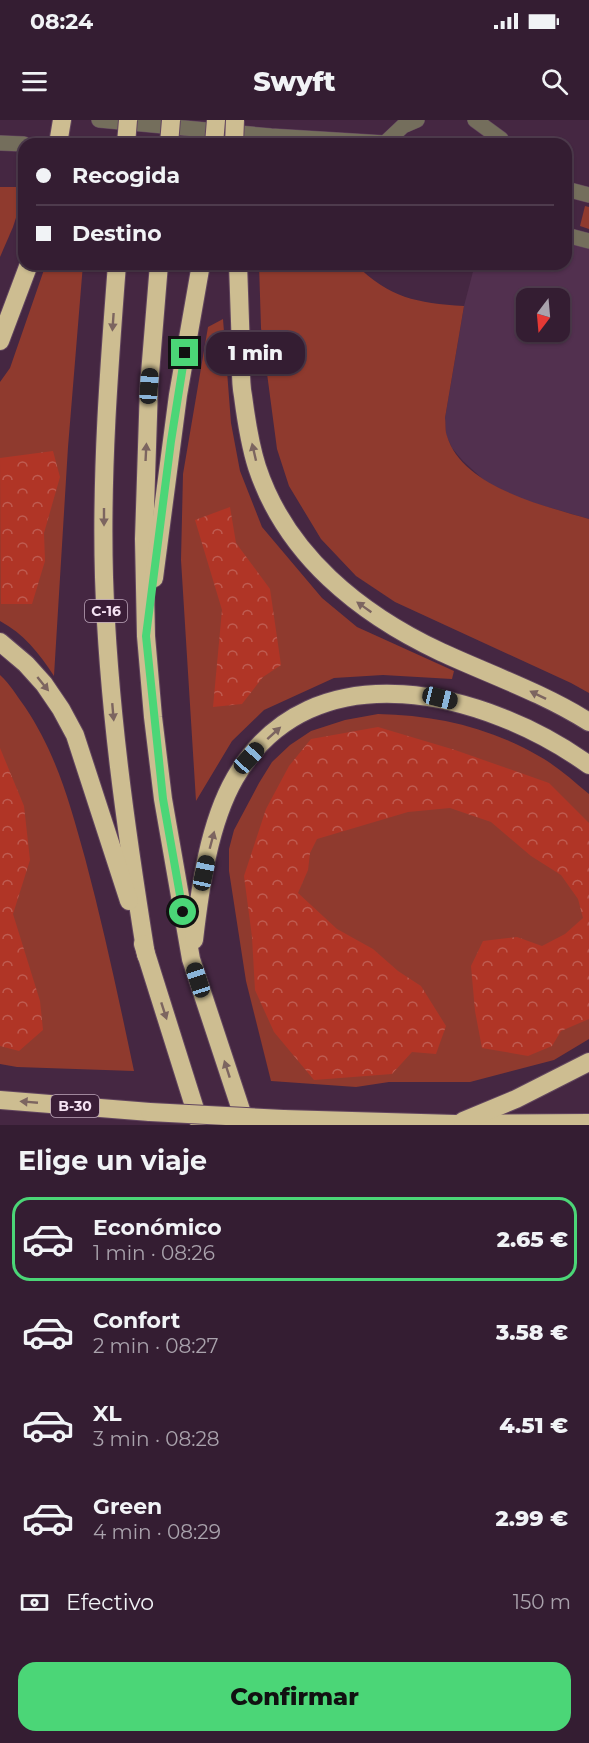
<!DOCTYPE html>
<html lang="es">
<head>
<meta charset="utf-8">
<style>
	:root { --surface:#341d32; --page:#3c263a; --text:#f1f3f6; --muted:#a9a2ac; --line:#4e3b4d; --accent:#4bd677 }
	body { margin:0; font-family:Montserrat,sans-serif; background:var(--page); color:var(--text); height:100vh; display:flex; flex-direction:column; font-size:22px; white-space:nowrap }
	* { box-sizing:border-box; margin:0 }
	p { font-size:20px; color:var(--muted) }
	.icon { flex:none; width:33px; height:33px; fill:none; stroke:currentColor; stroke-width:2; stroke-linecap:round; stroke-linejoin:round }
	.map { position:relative; height:1005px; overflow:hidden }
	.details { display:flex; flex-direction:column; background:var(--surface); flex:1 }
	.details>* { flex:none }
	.guide { position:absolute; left:18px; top:18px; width:554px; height:132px; border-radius:18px; box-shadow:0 2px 4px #0004,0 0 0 2px var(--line); display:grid; align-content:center; height:132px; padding:0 18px; background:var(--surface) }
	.needle { width:39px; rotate:196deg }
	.controls { position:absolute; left:516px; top:168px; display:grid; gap:12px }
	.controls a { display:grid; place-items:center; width:54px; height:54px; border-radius:12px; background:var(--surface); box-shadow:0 2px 4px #0004,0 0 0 2px var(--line); font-size:30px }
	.end { position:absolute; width:27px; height:27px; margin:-14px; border:8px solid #4bd677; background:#111; box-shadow:0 0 0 3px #111 }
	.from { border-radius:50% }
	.bubble { position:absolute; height:42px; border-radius:18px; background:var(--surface); box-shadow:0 2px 4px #0004,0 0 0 2px var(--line); font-size:20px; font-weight:800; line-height:42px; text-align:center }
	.car { position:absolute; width:18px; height:36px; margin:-18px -9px; border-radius:8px; box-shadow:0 0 4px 2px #0007; background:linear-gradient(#222 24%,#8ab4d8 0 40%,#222 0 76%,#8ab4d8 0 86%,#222 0) }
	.guide b { display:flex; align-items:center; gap:21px; height:57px; font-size:22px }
	.guide b+b { border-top:2px solid var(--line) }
	.guide i { width:15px; height:15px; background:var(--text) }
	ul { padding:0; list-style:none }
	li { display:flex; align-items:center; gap:18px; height:84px; margin:0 12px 9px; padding:0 6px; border:3px solid transparent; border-radius:18px }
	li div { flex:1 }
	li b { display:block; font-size:22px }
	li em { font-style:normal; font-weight:800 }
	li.on { border-color:var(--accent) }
	li>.icon { width:54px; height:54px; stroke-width:1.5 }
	h2 { padding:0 18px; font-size:27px; line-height:72px }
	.pay { display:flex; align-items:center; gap:15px; height:66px; padding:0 18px; font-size:22px }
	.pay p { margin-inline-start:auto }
	.button { display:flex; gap:12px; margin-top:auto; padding:12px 18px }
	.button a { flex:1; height:69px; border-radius:18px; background:var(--accent); color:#111; font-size:24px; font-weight:800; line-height:69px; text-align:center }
	.status { display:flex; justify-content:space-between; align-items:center; height:42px; padding:0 30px; background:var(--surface); direction:ltr }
	.status svg { height:16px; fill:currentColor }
	header { display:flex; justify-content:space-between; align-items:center; height:78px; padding:0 18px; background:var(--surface); font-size:27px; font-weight:800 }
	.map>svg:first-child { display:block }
	.built { fill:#52304f; fill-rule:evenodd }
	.grass { fill:#8f3a2e }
	.forest { fill:url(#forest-crowns) }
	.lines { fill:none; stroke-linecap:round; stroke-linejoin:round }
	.minor-casing { stroke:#61455e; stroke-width:16 }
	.highway-casing { stroke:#61455e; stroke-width:20 }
	.minor { stroke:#746e5c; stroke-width:15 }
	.highway { stroke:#cdbd91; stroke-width:18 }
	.highway-bridge-casing { stroke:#61455e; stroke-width:20; stroke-linecap:butt }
	.highway-bridge { stroke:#cdbd91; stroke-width:18 }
	.oneway { fill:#7c6560 }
	.route { stroke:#4bd677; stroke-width:8 }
	.labels { text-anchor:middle; stroke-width:6; stroke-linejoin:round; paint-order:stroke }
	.shield { fill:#3a1d37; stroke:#bda7bb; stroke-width:1.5 }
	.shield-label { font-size:14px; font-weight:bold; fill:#f5e2f3 }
</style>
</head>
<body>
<div class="status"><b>08:24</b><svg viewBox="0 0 49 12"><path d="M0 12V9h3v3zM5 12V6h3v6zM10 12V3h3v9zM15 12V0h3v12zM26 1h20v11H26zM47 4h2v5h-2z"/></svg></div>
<header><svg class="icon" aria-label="menu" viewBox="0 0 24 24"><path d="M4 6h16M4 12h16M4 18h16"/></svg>Swyft<svg class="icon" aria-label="search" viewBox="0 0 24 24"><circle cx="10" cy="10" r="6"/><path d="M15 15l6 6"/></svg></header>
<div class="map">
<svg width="589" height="1005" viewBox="0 0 589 1005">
	<defs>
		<pattern id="forest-crowns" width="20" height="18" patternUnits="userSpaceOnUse" patternTransform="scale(1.5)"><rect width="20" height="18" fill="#b03526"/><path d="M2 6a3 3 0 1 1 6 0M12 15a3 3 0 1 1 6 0" fill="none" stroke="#bf5c51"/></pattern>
	</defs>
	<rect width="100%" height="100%" fill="#452742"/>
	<path class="built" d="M566 115 589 121V399L523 380 486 362 463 341 452 328 446 315 445 298 464 186 475 144H566ZM526 178H560V212H526Z"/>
	<g class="grass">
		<path d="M0 67H24V73L13 107 0 137Z"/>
		<path d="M585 86 589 87V109L580 106Z"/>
		<path d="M46 144H83L68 327 54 556C39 533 24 514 0 501V262L10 248Z"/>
		<path d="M259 144H355C390 178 416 183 464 186L445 298C446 304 445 311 447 316 462 367 545 386 589 399V573L571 563 395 482 356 456 321 419 289 366 277 329 261 208Z"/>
		<path d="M223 199 231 303 240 351 262 407 322 478 357 507 454 551 452 559 383 555 334 558 264 590 232 621 196 681 181 440 183 354 208 207Z"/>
		<path d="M0 555C10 564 17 576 25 587 57 635 70 684 85 738 104 809 119 880 134 951L17 947 0 944Z"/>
		<path d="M378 594C434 595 488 607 537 635 556 645 572 660 589 674V919L554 940 470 962H389L356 967 271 961 246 861 229 751V729L234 710 259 663 272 642 290 625 311 611 345 600Z"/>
	</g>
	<g class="forest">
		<path d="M53 331 60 357 44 413 45 441 32 484H1L0 338Z"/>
		<path d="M230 387 236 423 270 469 281 545 263 557 242 584 213 587 222 490 195 400Z"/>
		<path d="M378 607 455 630 549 663 589 703V899L561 911 552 926 528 936 482 928 475 891 471 846 483 821 517 817 542 826 565 814 583 798 578 779 561 755 531 736 491 702 450 688 408 692 317 719 310 733 308 750 298 773 337 809 373 829 398 851 421 866 446 906 436 934 412 932 392 954 314 960 274 912 255 870 252 817 244 756 266 689 289 646 311 619Z"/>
		<path d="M0 628 24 686 30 740 13 794 40 881 43 910 19 931 0 926Z"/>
	</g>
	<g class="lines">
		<g class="minor-casing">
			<g id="minor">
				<path d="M99 0 271 16 385 23"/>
				<path d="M475 0 501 19 503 24"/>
				<path d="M0 23 24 24"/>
				<path d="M384 24 403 6 417 0"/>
				<path d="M566 69 589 75"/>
				<path d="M566 115 589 121"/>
			</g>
		</g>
		<g class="highway-casing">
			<g id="highway">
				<path d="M58 24 62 0"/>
				<path d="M117 144C109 248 101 352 104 457 108 584 126 710 146 835"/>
				<path d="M159 144 149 266 144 419 146 516 153 597 163 679 191 839 246 1005"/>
				<path d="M238 144C239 173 240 202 241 230 241 245 240 261 243 276 246 299 250 325 257 347 286 435 360 494 441 532 491 555 543 573 589 602"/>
				<path d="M0 221 29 144"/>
				<path d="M154 458 178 275 201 144"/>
				<path d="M0 522 26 544 44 564 61 589 75 615 129 781"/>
				<path d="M194 820C200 768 209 703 235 658 312 525 488 572 589 645"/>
				<path d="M143 824 200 1005"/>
				<path d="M0 980 150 992"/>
				<path d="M283 999 455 1004 589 1003"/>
				<path d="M463 1001 516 979 589 942"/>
			</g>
		</g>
		<use href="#minor" class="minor"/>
		<use href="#highway" class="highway"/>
		<g class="highway-bridge-casing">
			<g id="highway-bridge">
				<path d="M126 24 128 0"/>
				<path d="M169 24 171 0"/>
				<path d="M214 24 216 0"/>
				<path d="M234 24 235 0"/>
				<path d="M150 992 283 999"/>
			</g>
		</g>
		<use href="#highway-bridge" class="highway-bridge"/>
	</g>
	<defs><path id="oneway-solid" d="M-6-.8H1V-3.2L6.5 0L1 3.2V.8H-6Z" transform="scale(1.5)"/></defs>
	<g class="oneway">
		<use href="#oneway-solid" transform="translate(113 202) rotate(94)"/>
		<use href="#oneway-solid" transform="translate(146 332) rotate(-87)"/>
		<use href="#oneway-solid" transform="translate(254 332) rotate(-103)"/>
		<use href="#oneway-solid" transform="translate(104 397) rotate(90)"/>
		<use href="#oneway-solid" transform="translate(364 487) rotate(-145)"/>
		<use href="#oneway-solid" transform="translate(43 564) rotate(51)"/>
		<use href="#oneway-solid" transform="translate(538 575) rotate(-154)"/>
		<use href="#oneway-solid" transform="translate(113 592) rotate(85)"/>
		<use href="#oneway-solid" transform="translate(274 613) rotate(-42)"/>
		<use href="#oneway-solid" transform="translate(212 720) rotate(-75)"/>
		<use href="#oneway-solid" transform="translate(164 891) rotate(72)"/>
		<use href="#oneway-solid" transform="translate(227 949) rotate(-108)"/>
		<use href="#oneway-solid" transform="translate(29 982) rotate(-175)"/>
	</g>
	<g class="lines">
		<path class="route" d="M183 792 163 679 146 516 171 321 185 233"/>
	</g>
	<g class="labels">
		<g class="shield">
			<rect x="85" y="480" width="42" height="22" rx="4.5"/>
			<rect x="51" y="975" width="48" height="22" rx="4.5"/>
		</g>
		<g class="shield-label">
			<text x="106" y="496">C-16</text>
			<text x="75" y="991">B-30</text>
		</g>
	</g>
</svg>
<div class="controls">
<a><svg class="needle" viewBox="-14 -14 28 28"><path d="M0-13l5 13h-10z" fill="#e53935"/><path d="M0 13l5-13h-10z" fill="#a9a2ac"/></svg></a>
</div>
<i class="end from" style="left:183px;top:792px"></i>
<i class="end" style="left:185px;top:233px"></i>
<div class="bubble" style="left:206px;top:212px;width:99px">1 min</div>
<i class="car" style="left:149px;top:266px;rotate:4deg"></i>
<i class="car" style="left:440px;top:578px;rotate:104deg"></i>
<i class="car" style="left:249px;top:638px;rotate:42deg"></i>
<i class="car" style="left:204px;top:753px;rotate:12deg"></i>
<i class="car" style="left:198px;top:860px;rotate:342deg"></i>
<div class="guide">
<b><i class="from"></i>Recogida</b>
<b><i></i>Destino</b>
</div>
</div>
<section class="details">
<h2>Elige un viaje</h2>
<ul>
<li class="on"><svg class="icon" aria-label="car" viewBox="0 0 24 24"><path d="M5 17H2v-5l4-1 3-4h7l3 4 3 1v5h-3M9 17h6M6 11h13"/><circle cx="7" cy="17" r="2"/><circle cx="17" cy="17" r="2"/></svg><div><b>Económico</b><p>1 min · 08:26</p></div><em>2.65 €</em></li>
<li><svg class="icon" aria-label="car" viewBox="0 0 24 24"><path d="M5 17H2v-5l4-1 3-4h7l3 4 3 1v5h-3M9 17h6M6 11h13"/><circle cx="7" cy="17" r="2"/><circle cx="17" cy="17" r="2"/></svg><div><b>Confort</b><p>2 min · 08:27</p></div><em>3.58 €</em></li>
<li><svg class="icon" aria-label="car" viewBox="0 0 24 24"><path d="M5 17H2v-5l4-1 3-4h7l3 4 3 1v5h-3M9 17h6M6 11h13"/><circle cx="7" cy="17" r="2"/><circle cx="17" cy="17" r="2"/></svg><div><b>XL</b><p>3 min · 08:28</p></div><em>4.51 €</em></li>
<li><svg class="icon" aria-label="car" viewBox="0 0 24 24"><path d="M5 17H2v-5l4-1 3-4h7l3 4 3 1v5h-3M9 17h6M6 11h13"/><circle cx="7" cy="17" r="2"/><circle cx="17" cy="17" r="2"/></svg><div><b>Green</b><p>4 min · 08:29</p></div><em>2.99 €</em></li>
</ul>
<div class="pay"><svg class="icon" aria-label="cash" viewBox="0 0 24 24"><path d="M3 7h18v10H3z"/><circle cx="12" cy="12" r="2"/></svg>Efectivo<p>150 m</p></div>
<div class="button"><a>Confirmar</a></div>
</section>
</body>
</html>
